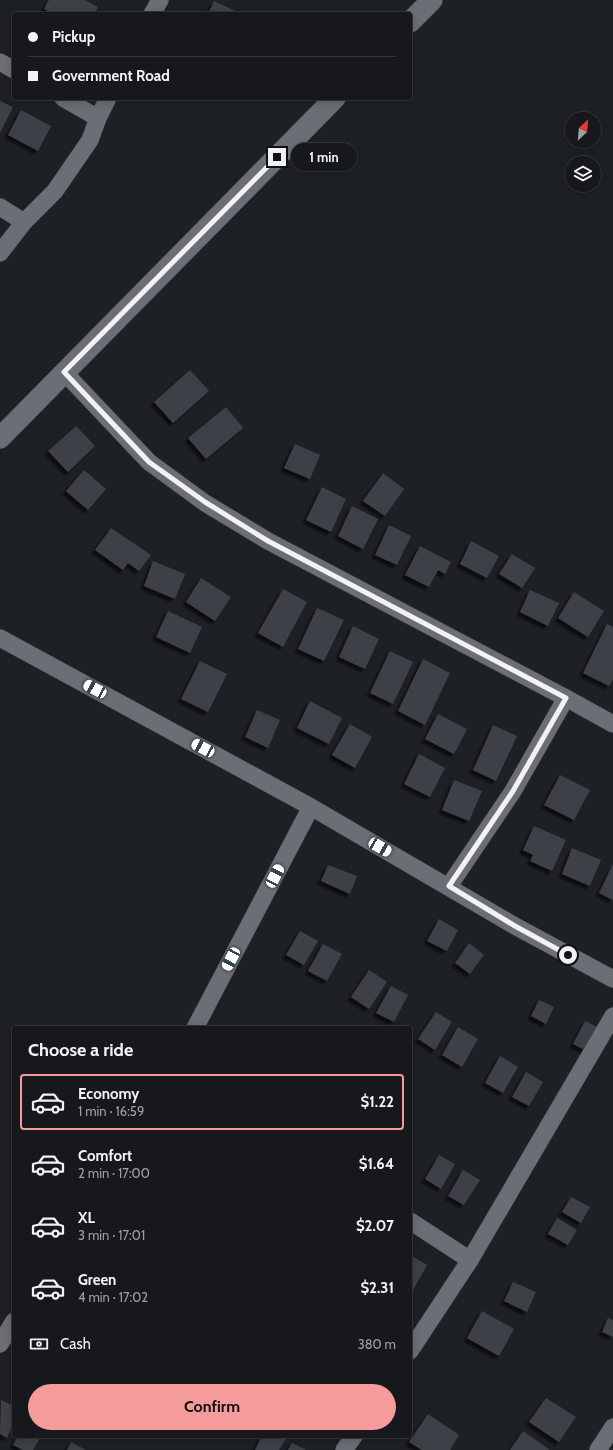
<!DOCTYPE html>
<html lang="en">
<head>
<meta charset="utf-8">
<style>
	:root { --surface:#16181c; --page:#1f2125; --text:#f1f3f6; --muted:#9ea0a3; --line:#35373b; --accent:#f59b9c }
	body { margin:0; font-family:Cabin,sans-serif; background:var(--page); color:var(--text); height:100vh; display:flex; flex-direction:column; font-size:15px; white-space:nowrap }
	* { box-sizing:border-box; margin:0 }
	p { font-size:13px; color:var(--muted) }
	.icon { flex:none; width:22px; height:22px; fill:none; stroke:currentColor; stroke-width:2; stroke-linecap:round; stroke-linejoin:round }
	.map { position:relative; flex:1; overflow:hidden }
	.panel { position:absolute; left:12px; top:1026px; width:400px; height:412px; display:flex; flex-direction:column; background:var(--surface); border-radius:4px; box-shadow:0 2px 10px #0003,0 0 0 1px var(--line) }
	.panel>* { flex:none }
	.banner { position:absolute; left:12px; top:12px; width:400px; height:88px; border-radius:4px; box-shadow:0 2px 10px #0003,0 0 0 1px var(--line); display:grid; align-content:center; height:88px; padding:0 16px; background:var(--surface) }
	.needle { width:26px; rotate:26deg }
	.buttons { position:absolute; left:565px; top:112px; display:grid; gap:8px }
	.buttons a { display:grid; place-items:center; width:36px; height:36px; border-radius:50%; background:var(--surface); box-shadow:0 2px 10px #0003,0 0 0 1px var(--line); font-size:20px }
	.end { position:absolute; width:18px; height:18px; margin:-9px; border:5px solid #f0f2f5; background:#111; box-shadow:0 0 0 2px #111 }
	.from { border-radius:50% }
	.bubble { position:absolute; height:28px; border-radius:14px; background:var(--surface); box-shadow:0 2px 10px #0003,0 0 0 1px var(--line); font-size:13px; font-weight:700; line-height:28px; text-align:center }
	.car { position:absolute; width:12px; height:24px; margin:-12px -6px; border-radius:5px; box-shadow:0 0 3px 1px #0007; background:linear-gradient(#fff 24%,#345 0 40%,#fff 0 76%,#345 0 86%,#fff 0) }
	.banner b { display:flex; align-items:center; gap:14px; height:38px; font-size:15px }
	.banner b+b { border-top:1px solid var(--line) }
	.banner i { width:10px; height:10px; background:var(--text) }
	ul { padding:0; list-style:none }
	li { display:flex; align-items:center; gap:12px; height:56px; margin:0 8px 6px; padding:0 8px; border:2px solid transparent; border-radius:4px }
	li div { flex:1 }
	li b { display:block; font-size:15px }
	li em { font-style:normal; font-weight:700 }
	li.active { border-color:var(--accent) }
	li>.icon { width:36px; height:36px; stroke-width:1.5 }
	h2 { padding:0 16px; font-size:18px; line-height:48px }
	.pay { display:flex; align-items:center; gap:10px; height:44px; padding:0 16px; font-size:15px }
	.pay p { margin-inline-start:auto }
	.cta { display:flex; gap:8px; margin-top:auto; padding:8px 16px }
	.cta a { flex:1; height:46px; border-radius:24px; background:var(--accent); color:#111; font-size:16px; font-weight:700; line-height:46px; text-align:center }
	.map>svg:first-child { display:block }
	.building { fill:#3e4146; filter:url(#shadow) }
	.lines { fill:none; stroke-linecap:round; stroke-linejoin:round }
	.minor-casing { stroke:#3a3d41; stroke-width:18 }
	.tertiary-casing { stroke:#3a3d41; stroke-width:22 }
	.minor { stroke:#6b6f75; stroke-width:17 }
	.tertiary { stroke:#6b6f75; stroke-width:21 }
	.route { stroke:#f0f2f5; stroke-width:5 }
</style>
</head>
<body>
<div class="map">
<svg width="613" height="1450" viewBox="0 0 613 1450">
	<defs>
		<filter id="shadow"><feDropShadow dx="-3.5" dy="3.5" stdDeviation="1" flood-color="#0009"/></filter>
	</defs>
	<rect width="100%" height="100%" fill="#1d2025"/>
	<g class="building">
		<path d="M49 0H85L98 7 94 14H53L44 9Z"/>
		<path d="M214 1 242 14H208Z"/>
		<path d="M0 101 13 107 0 133Z"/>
		<path d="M21 110 51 126 38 151 8 135Z"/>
		<path d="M190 370 209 391 173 423 154 402Z"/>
		<path d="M226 407 243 428 206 459 188 438Z"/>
		<path d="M76 426 95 446 68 472 48 451Z"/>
		<path d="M295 444 320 455 310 479 284 468Z"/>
		<path d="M84 470 106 489 88 510 66 491Z"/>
		<path d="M383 473 404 489 385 516 363 501Z"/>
		<path d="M322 487 346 499 331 532 306 520Z"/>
		<path d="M352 506 378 519 363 549 338 536Z"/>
		<path d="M389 525 411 536 397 565 375 555Z"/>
		<path d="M111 528 151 555 139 571 128 563 123 570 95 550Z"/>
		<path d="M471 541 499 556 487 578 460 564Z"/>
		<path d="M420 546 451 562 445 574 438 570 429 587 405 575Z"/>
		<path d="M512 554 535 568 522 588 499 574Z"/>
		<path d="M153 561 185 574 175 599 144 586Z"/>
		<path d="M201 578 231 597 215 621 186 602Z"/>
		<path d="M283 589 307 602 283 647 258 633Z"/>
		<path d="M530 590 559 603 548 626 520 612Z"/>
		<path d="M574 592 604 611 588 637 558 618Z"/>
		<path d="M317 608 344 620 324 661 298 649Z"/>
		<path d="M168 611 202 627 190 653 156 637Z"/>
		<path d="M607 624 613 627V679L609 686 583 673Z"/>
		<path d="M353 626 379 639 365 669 339 657Z"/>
		<path d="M390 651 413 662 393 704 370 693Z"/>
		<path d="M423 659 450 673 425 725 398 711Z"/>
		<path d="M200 661 227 674 208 712 181 699Z"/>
		<path d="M310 701 342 718 329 744 297 728Z"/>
		<path d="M257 710 280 720 268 748 245 737Z"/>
		<path d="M438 714 467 729 454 754 425 739Z"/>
		<path d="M350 724 372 737 355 768 332 755Z"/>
		<path d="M493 725 517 736 496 781 473 770Z"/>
		<path d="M419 754 445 768 430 797 404 784Z"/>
		<path d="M560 775 590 790 574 820 544 805Z"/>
		<path d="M454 780 482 791 469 821 442 810Z"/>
		<path d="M534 826 566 840 552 871 530 861 533 855 523 850Z"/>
		<path d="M572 848 601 860 590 886 562 874Z"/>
		<path d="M613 864V900L599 893Z"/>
		<path d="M328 865 357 876 350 894 321 881Z"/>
		<path d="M439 919 458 930 447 951 427 941Z"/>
		<path d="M300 931 318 941 304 965 286 955Z"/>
		<path d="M469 943 484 955 470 974 455 963Z"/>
		<path d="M323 944 342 954 327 981 308 971Z"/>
		<path d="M369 970 387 982 369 1009 351 997Z"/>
		<path d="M391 986 408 995 394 1022 376 1013Z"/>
		<path d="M539 1000 554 1007 546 1024 531 1016Z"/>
		<path d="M436 1012 452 1022 435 1050 418 1039Z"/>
		<path d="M585 1021 601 1029 589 1052 573 1044Z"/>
		<path d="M458 1027 478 1039 462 1067 442 1055Z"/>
		<path d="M500 1056 518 1067 503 1093 485 1083Z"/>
		<path d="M526 1072 543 1082 529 1106 512 1097Z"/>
		<path d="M439 1155 455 1164 441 1189 425 1179Z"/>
		<path d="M463 1170 480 1180 464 1205 448 1196Z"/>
		<path d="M571 1197 590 1207 581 1223 562 1212Z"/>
		<path d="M557 1218 577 1230 568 1245 548 1234Z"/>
		<path d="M410 1255 427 1265 411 1294 410 1293Z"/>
		<path d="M513 1282 536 1292 527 1312 504 1301Z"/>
		<path d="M482 1311 514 1329 499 1356 467 1338Z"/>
		<path d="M608 1318 613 1320V1337L602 1332Z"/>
		<path d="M546 1398 576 1417 559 1442 529 1422Z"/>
		<path d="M1 1400 14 1406V1422L7 1438 0 1434Z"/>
		<path d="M428 1414 459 1435 450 1450H422L409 1442Z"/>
		<path d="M523 1431 550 1450H510Z"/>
		<path d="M18 1436H41L33 1450H23L13 1445Z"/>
		<path d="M262 1436H281L286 1439 279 1450H255Z"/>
		<path d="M71 1442 86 1450H67Z"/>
		<path d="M292 1443 306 1450H288Z"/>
	</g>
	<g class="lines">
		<g class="minor-casing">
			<g id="minor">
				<path d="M152 14 160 0"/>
				<path d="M0 62 14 70"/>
				<path d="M63 98 98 118"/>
				<path d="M0 207 24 222"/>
				<path d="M0 253 24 222 55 191 90 140 98 118 108 98"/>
				<path d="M64 372 149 462 205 503 268 541 566 698 613 724"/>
				<path d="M0 638 311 807 515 926 613 979"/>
				<path d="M449 886 513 791 566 698"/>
				<path d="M195 1028 311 807"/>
				<path d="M410 1221 470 1260"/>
				<path d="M0 1344 14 1321"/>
				<path d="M410 1351 470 1260 613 1016"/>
				<path d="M344 1450 354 1436"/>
				<path d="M598 1450 613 1427"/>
			</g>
		</g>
		<g class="tertiary-casing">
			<g id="tertiary">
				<path d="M410 22 432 0"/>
				<path d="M0 438 335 98"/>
			</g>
		</g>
		<use href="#minor" class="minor"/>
		<use href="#tertiary" class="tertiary"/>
	</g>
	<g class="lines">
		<path class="route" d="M277 157 64 372 149 462 205 502 268 541 566 698 513 791 449 886 515 926 568 955"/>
	</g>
</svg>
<div class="buttons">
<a><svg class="needle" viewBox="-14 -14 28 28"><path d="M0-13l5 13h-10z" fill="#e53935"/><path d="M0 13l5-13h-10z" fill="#9ea0a3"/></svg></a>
<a><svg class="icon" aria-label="layers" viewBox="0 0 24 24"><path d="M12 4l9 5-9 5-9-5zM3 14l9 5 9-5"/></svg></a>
</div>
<i class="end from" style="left:568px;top:955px"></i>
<i class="end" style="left:277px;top:157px"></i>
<div class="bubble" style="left:291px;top:143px;width:66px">1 min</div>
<i class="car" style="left:95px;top:689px;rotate:298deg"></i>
<i class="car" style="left:203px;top:748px;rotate:298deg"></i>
<i class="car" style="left:380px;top:847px;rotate:120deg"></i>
<i class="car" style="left:275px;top:876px;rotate:27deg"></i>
<i class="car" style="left:231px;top:959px;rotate:208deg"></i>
<div class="banner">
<b><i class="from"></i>Pickup</b>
<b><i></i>Government Road</b>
</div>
<section class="panel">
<h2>Choose a ride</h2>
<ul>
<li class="active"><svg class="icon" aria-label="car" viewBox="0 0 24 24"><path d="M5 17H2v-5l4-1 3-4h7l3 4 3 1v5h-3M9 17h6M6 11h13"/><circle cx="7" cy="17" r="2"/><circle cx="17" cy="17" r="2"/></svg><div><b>Economy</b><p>1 min · 16:59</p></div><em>$1.22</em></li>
<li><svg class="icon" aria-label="car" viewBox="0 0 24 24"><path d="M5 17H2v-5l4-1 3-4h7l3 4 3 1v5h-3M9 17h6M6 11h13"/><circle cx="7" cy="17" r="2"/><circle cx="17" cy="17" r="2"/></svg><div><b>Comfort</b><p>2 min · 17:00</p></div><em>$1.64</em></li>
<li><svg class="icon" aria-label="car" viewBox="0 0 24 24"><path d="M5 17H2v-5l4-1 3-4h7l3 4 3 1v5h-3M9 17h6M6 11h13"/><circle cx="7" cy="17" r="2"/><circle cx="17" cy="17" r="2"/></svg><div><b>XL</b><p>3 min · 17:01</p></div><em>$2.07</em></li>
<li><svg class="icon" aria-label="car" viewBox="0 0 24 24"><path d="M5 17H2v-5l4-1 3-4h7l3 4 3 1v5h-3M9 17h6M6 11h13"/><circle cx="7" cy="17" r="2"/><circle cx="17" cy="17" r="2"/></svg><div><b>Green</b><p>4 min · 17:02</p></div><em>$2.31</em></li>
</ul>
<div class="pay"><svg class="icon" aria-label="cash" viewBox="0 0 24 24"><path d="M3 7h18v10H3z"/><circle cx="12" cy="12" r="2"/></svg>Cash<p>380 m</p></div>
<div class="cta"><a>Confirm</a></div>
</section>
</div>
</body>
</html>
